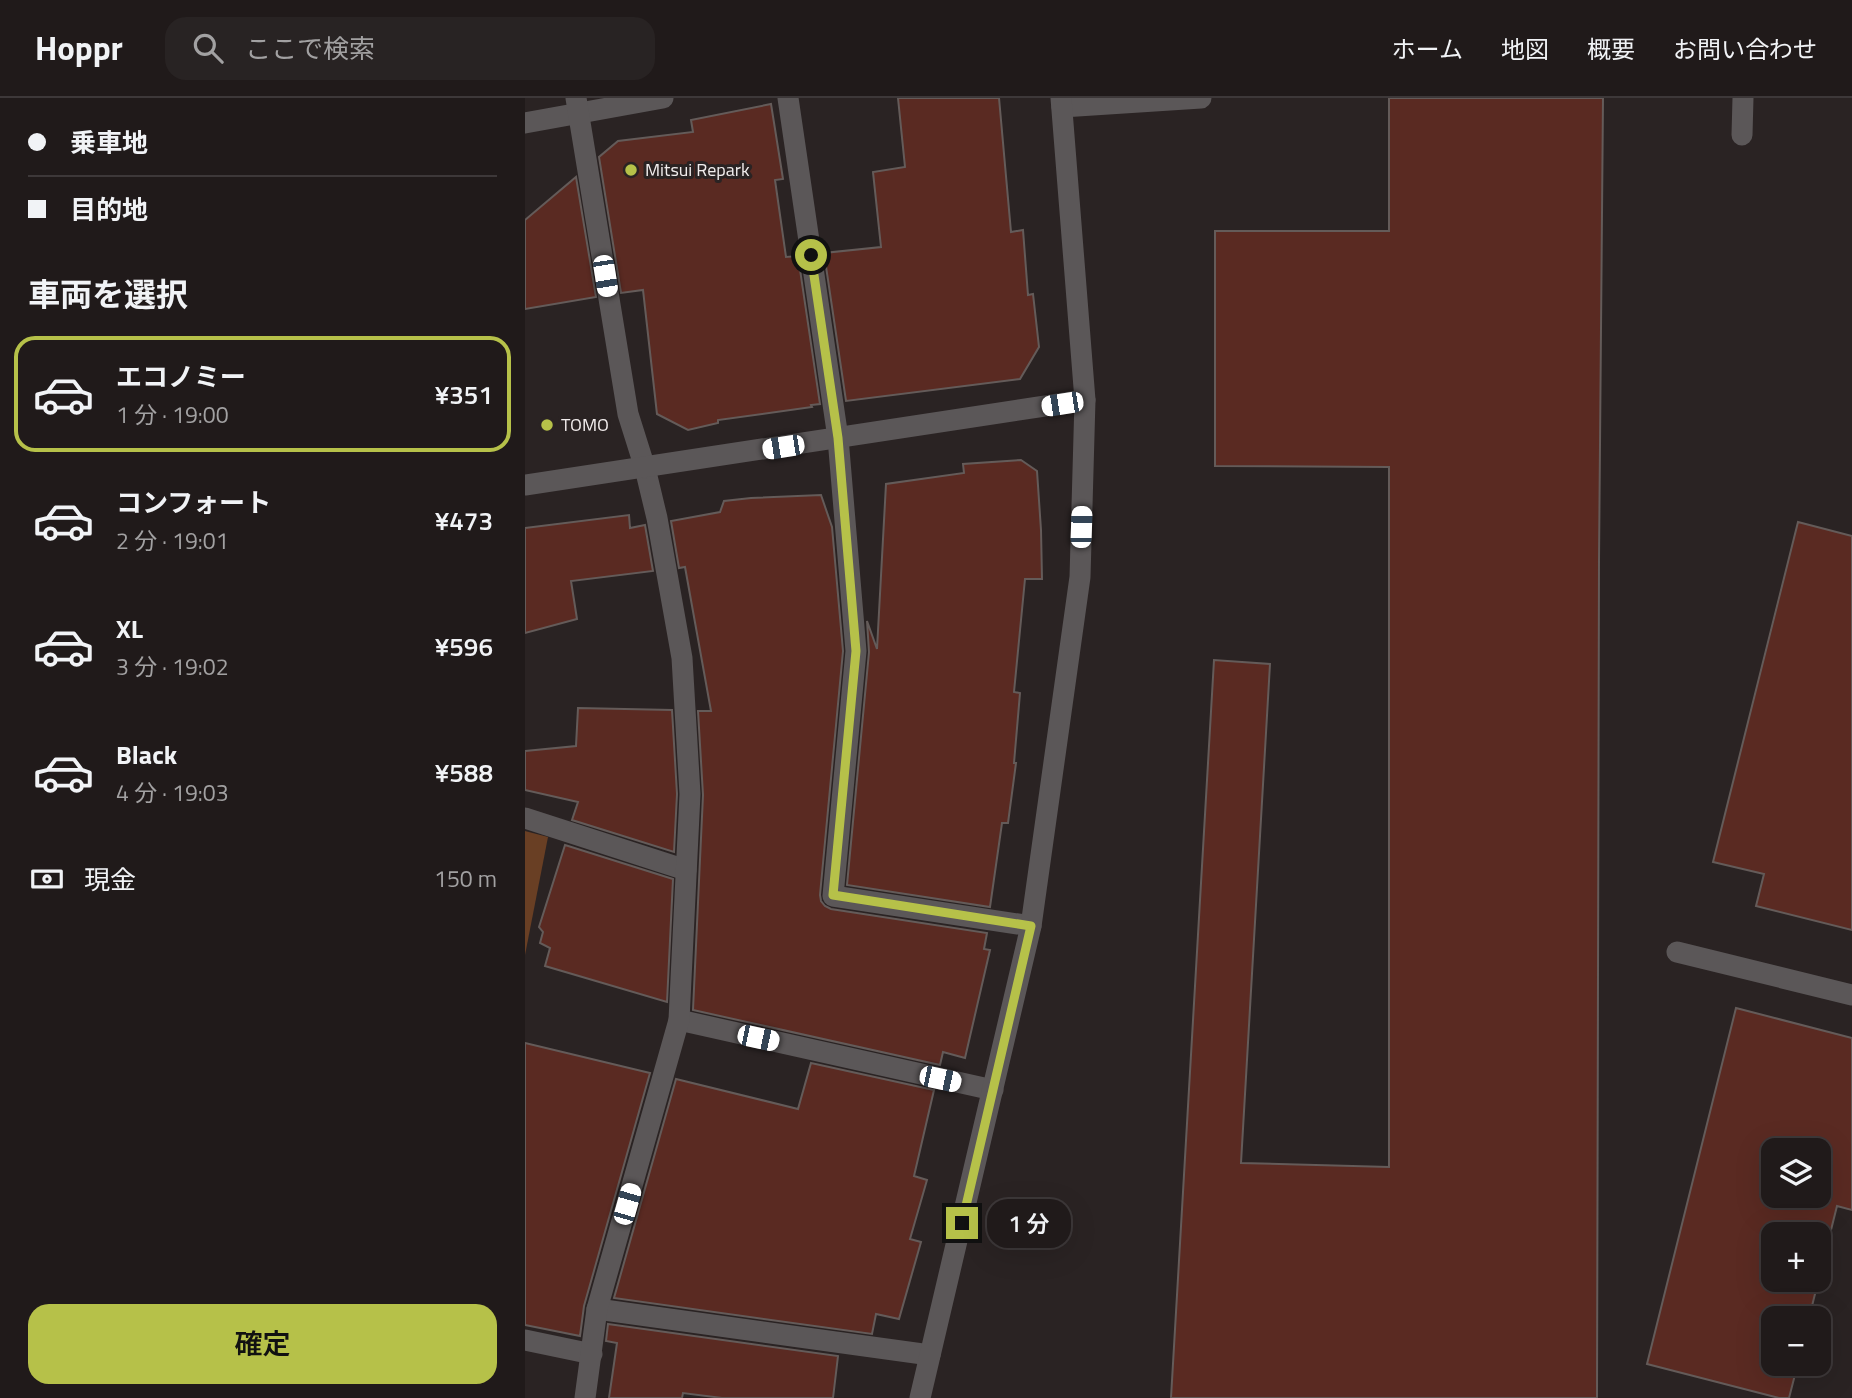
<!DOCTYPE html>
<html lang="ja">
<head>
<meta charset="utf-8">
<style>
	:root { --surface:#201a1a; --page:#282323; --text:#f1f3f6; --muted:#a2a1a2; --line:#3d3839; --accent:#b6c149 }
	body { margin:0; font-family:"Titillium Web","Noto Sans JP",sans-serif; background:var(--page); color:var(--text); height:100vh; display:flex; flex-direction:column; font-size:26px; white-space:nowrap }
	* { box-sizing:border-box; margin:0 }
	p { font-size:23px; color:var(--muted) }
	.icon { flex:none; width:38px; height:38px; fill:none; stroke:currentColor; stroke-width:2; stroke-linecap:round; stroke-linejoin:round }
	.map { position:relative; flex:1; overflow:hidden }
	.sheet { display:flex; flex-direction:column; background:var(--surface); width:525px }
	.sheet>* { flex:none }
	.hud { display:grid; align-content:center; height:154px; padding:0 28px; background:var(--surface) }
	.controls { position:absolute; left:1236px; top:1040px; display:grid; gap:14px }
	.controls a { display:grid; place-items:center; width:70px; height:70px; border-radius:14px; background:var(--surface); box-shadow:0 7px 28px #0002,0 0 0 2px var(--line); font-size:35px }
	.end { position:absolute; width:32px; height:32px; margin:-16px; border:9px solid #b6c149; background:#111; box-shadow:0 0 0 4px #111 }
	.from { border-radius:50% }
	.bubble { position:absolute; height:49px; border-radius:21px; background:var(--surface); box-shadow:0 7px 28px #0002,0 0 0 2px var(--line); font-size:23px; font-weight:600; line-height:49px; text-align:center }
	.car { position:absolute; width:21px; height:42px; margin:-21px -10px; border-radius:9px; box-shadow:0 0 5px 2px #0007; background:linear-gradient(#fff 24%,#345 0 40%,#fff 0 76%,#345 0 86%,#fff 0) }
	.hud b { display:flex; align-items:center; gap:24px; height:66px; font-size:26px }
	.hud b+b { border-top:2px solid var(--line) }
	.hud i { width:18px; height:18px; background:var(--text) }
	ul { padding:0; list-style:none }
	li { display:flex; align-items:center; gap:21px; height:116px; margin:0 14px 10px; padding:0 14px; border:4px solid transparent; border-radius:21px }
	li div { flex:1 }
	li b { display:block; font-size:26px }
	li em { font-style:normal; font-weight:600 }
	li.current { border-color:var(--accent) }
	li>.icon { width:63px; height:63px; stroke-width:1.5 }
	h2 { padding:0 28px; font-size:32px; line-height:84px }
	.pay { display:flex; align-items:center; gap:18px; height:77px; padding:0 28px; font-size:26px }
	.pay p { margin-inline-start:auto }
	.action { display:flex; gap:14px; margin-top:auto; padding:14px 28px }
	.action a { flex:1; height:80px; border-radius:21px; background:var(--accent); color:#111; font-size:28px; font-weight:600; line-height:80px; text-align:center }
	header { display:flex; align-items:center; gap:42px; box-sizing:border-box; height:98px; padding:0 35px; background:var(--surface); border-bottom:2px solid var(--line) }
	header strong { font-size:33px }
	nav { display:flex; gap:38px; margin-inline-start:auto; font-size:24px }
	.search { width:490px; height:63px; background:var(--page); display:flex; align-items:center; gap:18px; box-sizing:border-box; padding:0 24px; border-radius:21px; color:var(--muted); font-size:26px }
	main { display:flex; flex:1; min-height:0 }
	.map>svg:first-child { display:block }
	.green { fill:#693f24 }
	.building { fill:#5a2a22; stroke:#645b59; stroke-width:2; fill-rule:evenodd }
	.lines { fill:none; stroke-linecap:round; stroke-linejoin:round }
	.service { stroke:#5b5758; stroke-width:21 }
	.minor { stroke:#5b5758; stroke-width:21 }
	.tertiary { stroke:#5b5758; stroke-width:21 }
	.route { stroke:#b6c149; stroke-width:9 }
	.poi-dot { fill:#b6c149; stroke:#2a2323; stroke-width:2.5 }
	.labels { text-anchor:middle; stroke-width:6; stroke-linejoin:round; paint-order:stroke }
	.poi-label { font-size:18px; fill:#f2eded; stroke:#2a2323; text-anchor:start }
</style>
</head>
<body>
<header>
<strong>Hoppr</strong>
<div class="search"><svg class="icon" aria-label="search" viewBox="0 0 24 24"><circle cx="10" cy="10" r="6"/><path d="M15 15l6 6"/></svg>ここで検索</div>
<nav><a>ホーム</a><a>地図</a><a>概要</a><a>お問い合わせ</a></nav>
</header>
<main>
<section class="sheet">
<div class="hud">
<b><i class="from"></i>乗車地</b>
<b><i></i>目的地</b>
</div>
<h2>車両を選択</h2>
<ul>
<li class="current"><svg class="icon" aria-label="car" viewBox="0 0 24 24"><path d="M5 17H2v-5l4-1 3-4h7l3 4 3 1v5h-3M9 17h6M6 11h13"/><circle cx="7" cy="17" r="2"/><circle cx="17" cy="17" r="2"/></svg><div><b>エコノミー</b><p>1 分 · 19:00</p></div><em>¥351</em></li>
<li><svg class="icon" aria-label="car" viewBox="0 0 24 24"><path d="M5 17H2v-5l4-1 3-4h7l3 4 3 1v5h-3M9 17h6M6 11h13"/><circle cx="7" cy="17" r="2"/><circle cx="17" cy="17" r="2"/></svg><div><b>コンフォート</b><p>2 分 · 19:01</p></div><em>¥473</em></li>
<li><svg class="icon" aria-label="car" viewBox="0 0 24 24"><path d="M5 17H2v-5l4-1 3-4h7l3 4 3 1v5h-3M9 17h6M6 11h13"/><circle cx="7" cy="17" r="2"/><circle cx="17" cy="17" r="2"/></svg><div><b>XL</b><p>3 分 · 19:02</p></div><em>¥596</em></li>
<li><svg class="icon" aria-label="car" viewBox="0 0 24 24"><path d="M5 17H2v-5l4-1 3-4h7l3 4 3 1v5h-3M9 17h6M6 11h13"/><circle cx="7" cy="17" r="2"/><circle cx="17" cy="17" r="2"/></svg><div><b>Black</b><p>4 分 · 19:03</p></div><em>¥588</em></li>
</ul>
<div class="pay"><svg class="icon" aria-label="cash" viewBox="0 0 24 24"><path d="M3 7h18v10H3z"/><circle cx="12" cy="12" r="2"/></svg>現金<p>150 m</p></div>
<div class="action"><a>確定</a></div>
</section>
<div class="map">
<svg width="1327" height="1300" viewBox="0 0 1327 1300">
	<rect width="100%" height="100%" fill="#2a2323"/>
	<path class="green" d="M0 733 23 739 0 857Z"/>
	<g class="building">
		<path d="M373 0H474L486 134 498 132 503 197 508 196 514 249 495 281 321 303 299 155 356 149 348 74 380 69Z"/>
		<path d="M864 0H1078L1074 463 1072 1300H646L689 562 745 566 716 1065 864 1069V369L690 368V133H864Z"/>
		<path d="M246 6 258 81 250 82 261 159 273 158 295 306 286 307 287 309 193 322V325L163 332 132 316 118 192 96 195 74 59 93 43 168 34 166 22Z"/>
		<path d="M51 79 71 199 0 211V122Z"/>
		<path d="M496 362 512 373 516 432 517 481H500L489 594 495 595 489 665H491L483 725H477L465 809 322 787 344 554 342 523 352 551 361 386 439 375 438 366Z"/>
		<path d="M296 397 307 429 318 553 295 797 296 803 300 808 306 811 462 835 459 851 465 852 440 960 418 954 415 967 168 912 178 697 173 613H186L160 469 154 470 146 423 195 414 199 403 226 400Z"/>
		<path d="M104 417 105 430 120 427 128 473 46 483 52 521 0 535V430Z"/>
		<path d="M1273 424 1327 438V832L1231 808 1239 776 1188 764Z"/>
		<path d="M53 610 147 612 152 696 149 754 47 722 53 704 0 692V653L51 648Z"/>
		<path d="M40 747 148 781 142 904 20 868 25 850 15 845 18 834 14 829Z"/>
		<path d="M1211 910 1327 940V1112L1312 1108 1284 1220H1248V1265H1273L1264 1300H1254L1122 1266ZM1248 1052H1293V1097H1248ZM1248 1136H1293V1181H1248Z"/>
		<path d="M0 945 125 975 59 1208 55 1238 0 1227Z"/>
		<path d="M286 965 409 992 389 1078 402 1082 385 1141 396 1144 374 1221 351 1216 347 1236 89 1200 151 981 273 1011Z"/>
		<path d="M83 1226 313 1258 308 1300H197L158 1295 157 1300H84L92 1245 81 1243Z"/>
	</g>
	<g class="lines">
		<g class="service">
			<path d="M263 0 313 340 331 553 308 798 506 828"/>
			<path d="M537 9 676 0"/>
			<path d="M0 25 138 0"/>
			<path d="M1217 37 1218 0"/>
			<path d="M0 720 161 772"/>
			<path d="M1152 854 1327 897"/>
			<path d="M154 922 468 992"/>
			<path d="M72 1211 405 1257"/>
			<path d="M0 1242 67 1256"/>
			<path d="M60 1300 72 1211 154 922 165 696 157 560 132 420 120 370"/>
		</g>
		<path class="minor" d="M51 0 103 316 120 370"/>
		<g class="tertiary">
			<path d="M0 387 560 302"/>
			<path d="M395 1300 506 828 555 479 560 302 536 0"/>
		</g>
	</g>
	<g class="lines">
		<path class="route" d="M286 157 313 340 331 553 308 797 506 828 437 1125"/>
	</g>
	<g class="poi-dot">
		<circle cx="106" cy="72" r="7"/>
		<circle cx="22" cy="327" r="7"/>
	</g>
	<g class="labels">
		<g class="poi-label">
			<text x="120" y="78">Mitsui Repark</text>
			<text x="36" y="333">TOMO</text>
		</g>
	</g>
</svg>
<div class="controls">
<a><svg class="icon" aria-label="layers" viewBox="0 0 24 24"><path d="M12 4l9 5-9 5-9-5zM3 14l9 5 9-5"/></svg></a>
<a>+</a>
<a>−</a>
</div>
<i class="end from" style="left:286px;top:157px"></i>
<i class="end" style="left:437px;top:1125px"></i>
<div class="bubble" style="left:462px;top:1101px;width:84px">1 分</div>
<i class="car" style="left:80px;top:178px;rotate:171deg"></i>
<i class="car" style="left:537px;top:306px;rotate:261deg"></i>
<i class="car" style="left:258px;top:349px;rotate:261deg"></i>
<i class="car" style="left:556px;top:429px;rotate:2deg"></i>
<i class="car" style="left:233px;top:940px;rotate:102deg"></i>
<i class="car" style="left:415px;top:981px;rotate:102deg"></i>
<i class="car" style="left:102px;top:1106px;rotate:16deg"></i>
</div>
</main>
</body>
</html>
